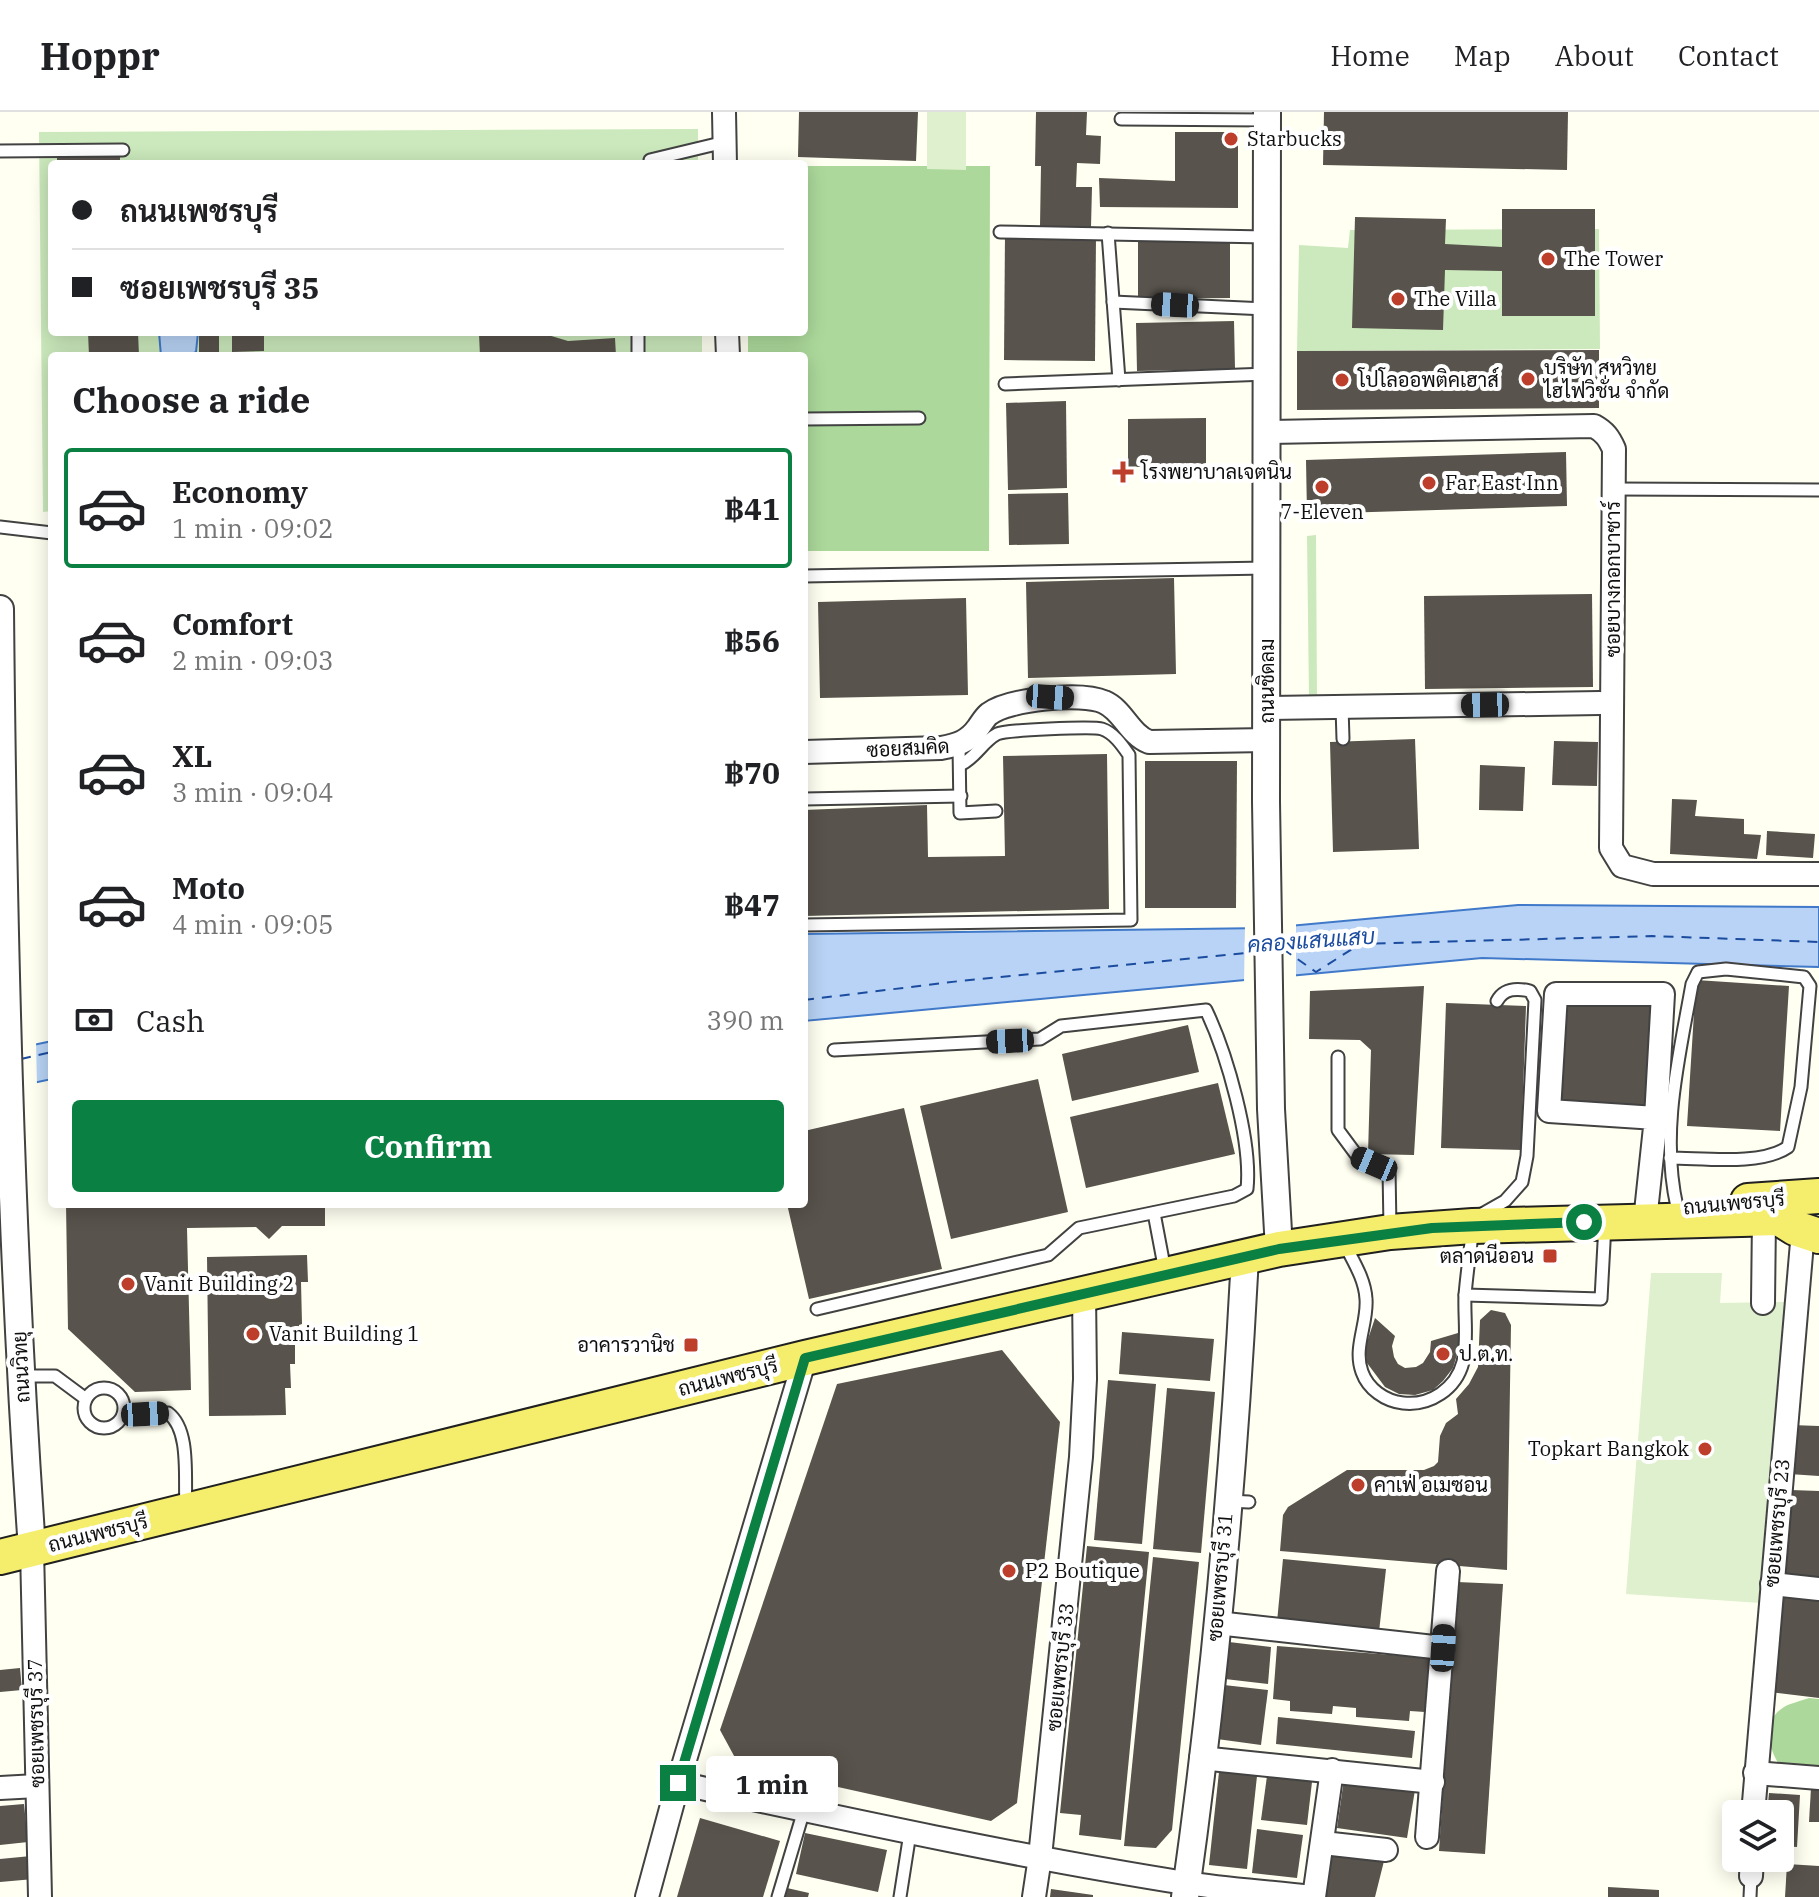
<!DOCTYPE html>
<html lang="en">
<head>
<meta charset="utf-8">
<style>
	:root { --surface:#fff; --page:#f6f6f6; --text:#202124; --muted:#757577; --line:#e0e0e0; --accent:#0b8043 }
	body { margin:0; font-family:"IBM Plex Serif",Sarabun,serif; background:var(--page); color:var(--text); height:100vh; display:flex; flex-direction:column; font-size:30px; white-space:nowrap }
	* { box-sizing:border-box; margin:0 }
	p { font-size:26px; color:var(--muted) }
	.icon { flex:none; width:44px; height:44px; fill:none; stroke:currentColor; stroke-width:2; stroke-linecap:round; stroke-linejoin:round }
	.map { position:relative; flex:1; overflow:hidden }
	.panel { position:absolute; left:48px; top:240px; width:760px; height:856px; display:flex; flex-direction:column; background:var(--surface); border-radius:8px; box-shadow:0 4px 20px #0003 }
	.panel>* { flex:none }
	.banner { position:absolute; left:48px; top:48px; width:760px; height:176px; border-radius:8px; box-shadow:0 4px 20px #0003; display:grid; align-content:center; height:176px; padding:0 24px; background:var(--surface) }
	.controls { position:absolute; left:1722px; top:1688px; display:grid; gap:16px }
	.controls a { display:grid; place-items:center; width:72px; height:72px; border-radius:8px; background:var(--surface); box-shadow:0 4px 20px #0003; font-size:40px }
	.end { position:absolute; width:36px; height:36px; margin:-18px; border:10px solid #0b8043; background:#fff; box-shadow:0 0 0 4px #fff }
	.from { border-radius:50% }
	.bubble { position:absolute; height:56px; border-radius:8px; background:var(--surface); box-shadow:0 4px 20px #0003; font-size:26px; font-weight:700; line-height:56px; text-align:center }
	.car { position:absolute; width:24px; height:48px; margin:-24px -12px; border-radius:10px; box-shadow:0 0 6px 2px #0007; background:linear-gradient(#222 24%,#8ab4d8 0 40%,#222 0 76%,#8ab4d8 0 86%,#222 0) }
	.banner b { display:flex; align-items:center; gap:28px; height:76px; font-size:30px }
	.banner b+b { border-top:2px solid var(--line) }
	.banner i { width:20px; height:20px; background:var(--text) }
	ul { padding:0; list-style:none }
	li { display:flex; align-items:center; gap:24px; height:120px; margin:0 16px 12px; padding:0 8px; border:4px solid transparent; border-radius:8px }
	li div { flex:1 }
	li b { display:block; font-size:30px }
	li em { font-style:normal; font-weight:700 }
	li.on { border-color:var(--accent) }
	li>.icon { width:72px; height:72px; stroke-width:1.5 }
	h2 { padding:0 24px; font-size:36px; line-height:96px }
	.pay { display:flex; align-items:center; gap:20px; height:88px; padding:0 24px; font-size:30px }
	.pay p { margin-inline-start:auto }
	.cta { display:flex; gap:16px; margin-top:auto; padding:16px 24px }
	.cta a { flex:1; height:92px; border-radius:8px; background:var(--accent); color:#fff; font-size:32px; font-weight:700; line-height:92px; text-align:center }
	header { display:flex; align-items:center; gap:48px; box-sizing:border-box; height:112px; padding:0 40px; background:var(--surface); border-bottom:2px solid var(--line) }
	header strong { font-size:38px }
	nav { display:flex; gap:44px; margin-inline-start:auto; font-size:28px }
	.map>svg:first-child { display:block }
	.green { fill:#cbe9bc }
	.forest { fill:#acd99b }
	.pitch { fill:#def0cd }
	.water { fill:#b8d3f5; stroke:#4079ca; stroke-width:2 }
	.pier { fill:#fffff2 }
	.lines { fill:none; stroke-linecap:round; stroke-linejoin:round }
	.ferry { stroke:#1b4c9f; stroke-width:2; stroke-dasharray:10 8; stroke-linecap:butt }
	.building { fill:#58534c }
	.service-casing { stroke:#424242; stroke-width:15 }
	.minor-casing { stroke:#424242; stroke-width:26 }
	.tertiary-casing { stroke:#424242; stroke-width:30 }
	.primary-casing { stroke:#202020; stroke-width:38 }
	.service { stroke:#fff; stroke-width:11 }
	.minor { stroke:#fff; stroke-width:22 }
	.tertiary { stroke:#fff; stroke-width:26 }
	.primary { stroke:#f5ed6c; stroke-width:34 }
	.route { stroke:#0b8043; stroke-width:10 }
	.poi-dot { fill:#bd3e2a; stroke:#fff; stroke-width:3 }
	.labels { text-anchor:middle; stroke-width:8; stroke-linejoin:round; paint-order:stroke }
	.poi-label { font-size:20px; fill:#0f0f0f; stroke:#fff; text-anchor:start }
	.street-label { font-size:20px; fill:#0f0f0f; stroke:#fff }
	.water-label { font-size:22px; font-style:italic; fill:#1b4c9f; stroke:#fff }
</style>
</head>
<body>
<header>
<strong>Hoppr</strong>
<nav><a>Home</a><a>Map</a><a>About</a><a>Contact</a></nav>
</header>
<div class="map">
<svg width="1819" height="1785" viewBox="0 0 1819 1785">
	<rect width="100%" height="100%" fill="#fffff2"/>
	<g class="green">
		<path d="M698 17V52H52V220H702V244H52V399L43 400 39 20Z"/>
		<path d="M1599 117 1600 237 1297 239 1299 133 1348 136 1350 118Z"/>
		<path d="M1316 423 1317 586H1309L1307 424Z"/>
	</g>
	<g class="forest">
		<path d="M804 54H990L989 439H804V244H748V220H804Z"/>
		<path d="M1809 1586 1819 1587V1663L1782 1657C1769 1639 1760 1610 1784 1595 1791 1591 1801 1589 1809 1586Z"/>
	</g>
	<g class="pitch">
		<path d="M927 0H966V58L927 57Z"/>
		<path d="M1651 1161H1722L1720 1191 1785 1190 1761 1491 1626 1482Z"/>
	</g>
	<g class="water">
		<path d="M159 220H198L196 240 188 244H161Z"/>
		<path d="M1518 793 1819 795V855L1482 846 804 909V822L1267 816Z"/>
		<path d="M52 929V967L0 978V940Z"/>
	</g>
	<g class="pier">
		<path d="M1296 809V866L1244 871 1245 812Z"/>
		<path d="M36 928 37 974 0 982V936Z"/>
	</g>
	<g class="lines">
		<g class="ferry">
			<path d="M1283 837 1316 860 1360 832 1652 824 1819 830"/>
			<path d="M804 888 960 869 1256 840"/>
			<path d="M21 947 52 940"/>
		</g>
	</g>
	<g class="building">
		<path d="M799 0H918L916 49 798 45Z"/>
		<path d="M1036 0H1087L1086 23 1101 24 1100 52 1077 51 1076 75H1092L1091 115 1040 114 1041 54H1035Z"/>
		<path d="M1324 0H1568L1567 58 1323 53Z"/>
		<path d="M1175 20H1238V96L1100 95 1099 66 1175 69Z"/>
		<path d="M120 42V52H57V44Z"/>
		<path d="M1502 97H1595V204H1502V159L1445 158 1443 218 1352 216 1355 105 1446 107 1445 132 1502 135Z"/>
		<path d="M1005 122 1096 123 1095 249 1004 248Z"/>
		<path d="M1230 129V186L1138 187V130Z"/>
		<path d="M1234 209 1235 257 1137 259 1136 211Z"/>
		<path d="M88 220H138L139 244H89Z"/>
		<path d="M199 220 219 221V243H199Z"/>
		<path d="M232 220H264V239L232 240Z"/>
		<rect x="324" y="220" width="60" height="4"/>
		<path d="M538 220 568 229 615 226 616 244H480L479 222Z"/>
		<path d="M1599 238V296L1297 298V239Z"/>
		<path d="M1066 289 1067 376 1008 378 1006 291Z"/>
		<path d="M1206 306V354L1128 355V307Z"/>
		<path d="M1566 340 1567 394 1307 402 1306 348Z"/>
		<path d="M1068 381 1069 432 1009 433 1008 382Z"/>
		<path d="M1174 466 1176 562 1028 566 1026 470Z"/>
		<path d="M1592 482 1593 575 1425 577 1424 484Z"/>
		<path d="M966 486 968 583 820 586 818 490Z"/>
		<path d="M1415 627 1419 737 1333 740 1330 630Z"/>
		<path d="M1554 629 1598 630 1597 674 1552 673Z"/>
		<path d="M1107 642 1109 797 804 804V698L927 693 928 745 1005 744 1003 644Z"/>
		<path d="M1145 649H1237L1236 796H1145Z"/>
		<path d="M1480 653 1525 655 1523 699 1479 698Z"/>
		<path d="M1672 687 1697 688 1695 704 1744 707V722L1761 723 1757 747 1670 742Z"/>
		<path d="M1767 719 1815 722 1813 746 1766 743Z"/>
		<path d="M1696 868 1789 874 1780 1019 1687 1014Z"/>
		<path d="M1424 874 1414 1043 1368 1042 1371 938 1360 928 1309 927 1310 879Z"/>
		<path d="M1564 887 1652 889 1649 994 1560 992Z"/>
		<path d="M1446 891 1526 894 1521 1038 1441 1036Z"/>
		<path d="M1188 913 1199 960 1072 989 1062 942Z"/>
		<path d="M1038 967 1068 1100 951 1127 920 994Z"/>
		<path d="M1218 971 1235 1042 1086 1076 1070 1005Z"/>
		<path d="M904 996 942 1157 809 1187 787 1092H804V1019Z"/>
		<path d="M66 1092H325V1114H282L269 1127 256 1115 187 1116 191 1278 135 1280 68 1217Z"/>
		<path d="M307 1143 308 1170H301L302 1212 299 1213V1232H295V1252H290L291 1276H285L286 1303 209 1304 207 1145Z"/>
		<path d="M1491 1198 1505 1201 1511 1213 1507 1458 1280 1439 1283 1403 1288 1395 1347 1358H1424L1434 1354 1438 1350 1440 1324 1446 1311 1458 1302 1456 1287 1469 1272 1478 1255 1480 1208Z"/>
		<path d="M1375 1206 1395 1224 1392 1234 1394 1245 1398 1252 1405 1256 1416 1255 1423 1251 1430 1240 1431 1229 1458 1221V1239L1453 1256 1443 1269 1433 1278 1415 1283 1399 1282 1385 1275 1367 1251 1365 1236Z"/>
		<path d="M1122 1220 1214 1227 1210 1269 1119 1262Z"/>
		<path d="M1002 1238 1060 1310 1017 1691 991 1709 739 1653 720 1618 837 1272Z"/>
		<path d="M1108 1268 1156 1272 1142 1432 1094 1428Z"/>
		<path d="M1167 1276 1215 1280 1201 1441 1153 1437Z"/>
		<path d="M1791 1313 1819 1314V1364L1789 1362Z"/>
		<path d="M1791 1378 1819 1379V1469L1781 1466Z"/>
		<path d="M1087 1434 1149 1440 1121 1728 1079 1723 1081 1703 1060 1701Z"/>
		<path d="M1153 1445 1199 1450 1172 1718 1156 1736 1124 1734Z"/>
		<path d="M1283 1447 1386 1457 1379 1520 1277 1510Z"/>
		<path d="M1457 1470 1503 1472 1485 1742 1439 1739Z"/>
		<path d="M1776 1485 1819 1489V1586L1769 1580Z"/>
		<path d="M1229 1530 1271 1535 1268 1572 1225 1567Z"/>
		<path d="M1277 1534 1430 1546 1425 1600 1410 1599 1409 1609 1356 1605V1596L1333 1594 1332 1602 1290 1599V1589L1273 1587Z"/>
		<path d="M20 1556 22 1578 0 1580V1558Z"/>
		<path d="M1224 1573 1268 1578 1261 1633 1217 1627Z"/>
		<path d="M1278 1605 1415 1619 1412 1646 1276 1632Z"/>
		<path d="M1219 1660 1257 1664 1247 1757 1209 1753Z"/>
		<path d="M1267 1664 1312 1670 1307 1713 1261 1708Z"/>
		<path d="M1344 1667 1415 1678 1407 1726 1337 1716Z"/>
		<path d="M1811 1676H1819V1710H1809Z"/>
		<path d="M1769 1681 1800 1683 1797 1735 1780 1734V1702H1767Z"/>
		<path d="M24 1692 28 1730 0 1733V1694Z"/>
		<path d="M700 1706 780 1729 763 1785H677Z"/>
		<path d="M1257 1717 1303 1723 1297 1766 1252 1761Z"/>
		<path d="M805 1721 887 1738 878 1780 796 1762Z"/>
		<path d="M1332 1741 1385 1745 1375 1785H1325Z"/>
		<path d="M31 1744 34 1767 0 1770V1747Z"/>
		<path d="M1787 1752 1819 1754V1785H1785Z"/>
		<path d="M1608 1775 1659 1778V1785H1608Z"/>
		<path d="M787 1776 809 1781 808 1785H784Z"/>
		<path d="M1051 1777 1093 1783V1785H1050Z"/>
	</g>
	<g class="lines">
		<g class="service-casing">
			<g id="service">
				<path d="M1121 7 1266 8"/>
				<path d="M0 39 123 38"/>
				<path d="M650 48 725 30"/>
				<path d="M1000 120 1266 125"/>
				<path d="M1108 121 1119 268"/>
				<path d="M1113 190 1266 197"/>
				<path d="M638 244V220"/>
				<path d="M1005 272 1267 262"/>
				<path d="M804 307 919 306"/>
				<path d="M1614 377 1819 378"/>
				<path d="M0 415 52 421"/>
				<path d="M804 464 1267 456"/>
				<path d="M1342 595 1343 627"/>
				<path d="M959 633 960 701 996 699"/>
				<path d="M804 687 961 684"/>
				<path d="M804 813 1131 808 1129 643C1122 633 1114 621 1102 617 1093 614 1006 618 997 622 982 630 976 646 960 653"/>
				<path d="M1338 945V1018L1358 1045 1389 1057 1390 1116"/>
				<path d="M1670 1046C1703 1046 1761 1054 1788 1035L1801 975 1810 874 1804 865 1726 857 1698 860 1692 872C1679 946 1660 1020 1677 1095"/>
				<path d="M1154 1101 1165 1159"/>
				<path d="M1482 1102 1505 1089 1522 1070 1527 1044 1535 888 1530 879C1517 876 1504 876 1497 889"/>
				<path d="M1344 1131C1353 1149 1365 1167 1366 1187 1368 1211 1353 1236 1362 1260 1368 1277 1385 1289 1403 1291 1430 1294 1456 1277 1463 1250 1468 1229 1464 1204 1465 1183 1467 1160 1470 1138 1473 1116"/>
				<path d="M1465 1183 1601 1187 1605 1112"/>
				<path d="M817 1197 1048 1143 1079 1116 1234 1084 1247 1077C1252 1029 1227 942 1206 898L1061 914 1040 927 834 938"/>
				<path d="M23 1264H55L86 1287"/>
				<circle cx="104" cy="1296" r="20"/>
				<path d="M123 1303 168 1301C191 1318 184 1367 186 1394"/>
				<path d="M1228 1389 1249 1390"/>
				<path d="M778 1785 804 1698"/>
				<path d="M900 1785 910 1721"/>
				<path d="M1750 1785 1751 1764"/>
			</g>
		</g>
		<g class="minor-casing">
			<g id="minor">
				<path d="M724 0 725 52"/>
				<path d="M727 220 728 244"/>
				<path d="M1267 320 1594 314C1605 320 1609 326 1614 337L1611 736 1622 754 1653 762H1819"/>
				<path d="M1267 596 1600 591"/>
				<path d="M804 640 941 636C957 633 968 630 978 616 981 612 985 605 989 602 1008 587 1082 580 1104 590 1123 598 1129 622 1149 630L1267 628"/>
				<path d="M1645 1109 1656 1006 1663 882H1556L1549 999 1656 1006"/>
				<path d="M1763 1191 1764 1106"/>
				<path d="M32 1437 40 1785"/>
				<path d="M1772 1472 1819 1477"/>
				<path d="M1217 1511 1443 1536"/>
				<path d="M1201 1646 1433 1670"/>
				<path d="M1755 1661 1819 1666"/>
				<path d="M678 1671C846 1707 1014 1744 1185 1771 1227 1777 1269 1780 1311 1785"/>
				<path d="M0 1676 37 1674"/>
				<path d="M1753 1702 1803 1119"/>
				<path d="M1427 1725 1448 1459"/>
				<path d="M1323 1731 1386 1738"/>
				<path d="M1751 1764 1752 1746"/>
				<path d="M647 1785 678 1671 805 1246"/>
				<path d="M1034 1785 1040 1745 1081 1345 1085 1267 1084 1181"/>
				<path d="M1314 1785 1332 1658"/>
			</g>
		</g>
		<g class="tertiary-casing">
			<g id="tertiary">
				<path d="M1267 0 1266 690 1271 997 1279 1137"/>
				<path d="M0 497C3 811 10 1124 32 1437"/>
				<path d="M1185 1785C1215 1573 1234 1358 1245 1144"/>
			</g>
		</g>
		<g class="primary-casing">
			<g id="primary">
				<path d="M1748 1089 1819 1084"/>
				<path d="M0 1445 805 1246 1279 1137 1390 1120 1473 1114 1779 1106 1795 1116 1819 1124"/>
			</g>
		</g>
		<use href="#service" class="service"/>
		<use href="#minor" class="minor"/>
		<use href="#tertiary" class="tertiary"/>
		<use href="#primary" class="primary"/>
	</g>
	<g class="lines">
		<path class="route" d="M678 1671 805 1246 1279 1137 1432 1116 1584 1110"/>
	</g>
	<g class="poi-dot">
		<circle cx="1231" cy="27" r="8"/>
		<circle cx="1548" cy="147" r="8"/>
		<circle cx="1398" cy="187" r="8"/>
		<circle cx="1528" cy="267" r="8"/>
		<circle cx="1342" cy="268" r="8"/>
		<path d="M1119 348h8v8h8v8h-8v8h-8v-8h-8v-8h8z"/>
		<circle cx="1429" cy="371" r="8"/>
		<circle cx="1322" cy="375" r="8"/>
		<rect x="1542" y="1136" width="16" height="16" rx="4"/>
		<circle cx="128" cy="1172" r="8"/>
		<circle cx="253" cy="1222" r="8"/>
		<rect x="683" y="1225" width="16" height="16" rx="4"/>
		<circle cx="1443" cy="1242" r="8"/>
		<circle cx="1705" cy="1337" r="8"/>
		<circle cx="1358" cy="1373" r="8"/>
		<circle cx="1009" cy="1459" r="8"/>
	</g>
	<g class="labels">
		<g class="poi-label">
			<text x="1247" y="34">Starbucks</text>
			<text x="1564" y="154">The Tower</text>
			<text x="1414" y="194">The Villa</text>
			<text x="1544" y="263">บริษัท สหวิทยุ<tspan x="1544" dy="23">ไฮไฟวิชั่น จำกัด</tspan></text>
			<text x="1358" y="275">โปโลออพติคเฮาส์</text>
			<text x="1141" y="367">โรงพยาบาลเจตนิน</text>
			<text x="1445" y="378">Far East Inn</text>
			<text x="1322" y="407" text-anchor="middle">7-Eleven</text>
			<text x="1534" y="1151" text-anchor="end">ตลาดนีออน</text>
			<text x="144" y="1179">Vanit Building 2</text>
			<text x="269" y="1229">Vanit Building 1</text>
			<text x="675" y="1240" text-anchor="end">อาคารวานิช</text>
			<text x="1459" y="1249">ป.ต.ท.</text>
			<text x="1689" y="1344" text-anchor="end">Topkart Bangkok</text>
			<text x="1374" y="1380">คาเฟ่ อเมซอน</text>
			<text x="1025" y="1466">P2 Boutique</text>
		</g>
		<g class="street-label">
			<text transform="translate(1613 467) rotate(-90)" y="7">ซอยบางกอกบาซาร์</text>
			<text transform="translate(1267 569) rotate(-90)" y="7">ถนนชิดลม</text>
			<text transform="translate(908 636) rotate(-3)" y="7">ซอยสมคิด</text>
			<text transform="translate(1734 1091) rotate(-5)" y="7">ถนนเพชรบุรี</text>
			<text transform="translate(21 1255) rotate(-93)" y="7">ถนนวิทยุ</text>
			<text transform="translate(728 1265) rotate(-14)" y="7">ถนนเพชรบุรี</text>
			<text transform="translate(1777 1411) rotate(-85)" y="7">ซอยเพชรบุรี 23</text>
			<text transform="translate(98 1421) rotate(-14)" y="7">ถนนเพชรบุรี</text>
			<text transform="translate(1220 1465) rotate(-85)" y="7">ซอยเพชรบุรี 31</text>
			<text transform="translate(1060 1555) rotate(-84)" y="7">ซอยเพชรบุรี 33</text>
			<text transform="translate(36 1611) rotate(-91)" y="7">ซอยเพชรบุรี 37</text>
		</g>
		<g class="water-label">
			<text transform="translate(1311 828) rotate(-4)" y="8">คลองแสนแสบ</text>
		</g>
	</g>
</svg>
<div class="controls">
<a><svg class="icon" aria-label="layers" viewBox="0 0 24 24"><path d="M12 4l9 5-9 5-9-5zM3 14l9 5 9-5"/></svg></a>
</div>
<i class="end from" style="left:1584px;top:1110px"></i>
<i class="end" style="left:678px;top:1671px"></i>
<div class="bubble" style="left:706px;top:1644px;width:132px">1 min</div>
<i class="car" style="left:1175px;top:193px;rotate:273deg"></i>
<i class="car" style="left:1050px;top:585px;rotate:94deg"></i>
<i class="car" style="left:1485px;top:593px;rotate:269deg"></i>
<i class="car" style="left:1010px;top:929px;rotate:267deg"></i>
<i class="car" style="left:1374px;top:1052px;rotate:293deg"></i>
<i class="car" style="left:145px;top:1302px;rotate:87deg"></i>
<i class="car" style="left:1443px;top:1536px;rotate:4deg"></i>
<div class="banner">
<b><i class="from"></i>ถนนเพชรบุรี</b>
<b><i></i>ซอยเพชรบุรี 35</b>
</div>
<section class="panel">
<h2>Choose a ride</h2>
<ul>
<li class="on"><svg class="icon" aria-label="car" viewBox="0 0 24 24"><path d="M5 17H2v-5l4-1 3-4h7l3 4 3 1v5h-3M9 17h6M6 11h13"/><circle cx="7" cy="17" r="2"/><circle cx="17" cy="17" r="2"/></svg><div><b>Economy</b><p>1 min · 09:02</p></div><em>฿41</em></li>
<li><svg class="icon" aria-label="car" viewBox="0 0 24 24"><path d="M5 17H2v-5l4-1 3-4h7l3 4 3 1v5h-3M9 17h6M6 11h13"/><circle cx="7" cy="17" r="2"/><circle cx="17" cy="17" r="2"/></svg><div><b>Comfort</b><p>2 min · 09:03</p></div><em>฿56</em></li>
<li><svg class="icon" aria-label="car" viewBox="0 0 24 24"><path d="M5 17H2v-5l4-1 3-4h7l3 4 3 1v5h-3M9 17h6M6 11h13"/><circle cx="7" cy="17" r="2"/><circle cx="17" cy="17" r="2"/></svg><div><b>XL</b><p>3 min · 09:04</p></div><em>฿70</em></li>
<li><svg class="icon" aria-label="car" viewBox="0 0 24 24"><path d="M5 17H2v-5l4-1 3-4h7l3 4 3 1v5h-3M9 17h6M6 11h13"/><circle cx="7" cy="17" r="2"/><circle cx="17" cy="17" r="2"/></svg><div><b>Moto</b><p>4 min · 09:05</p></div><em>฿47</em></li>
</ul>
<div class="pay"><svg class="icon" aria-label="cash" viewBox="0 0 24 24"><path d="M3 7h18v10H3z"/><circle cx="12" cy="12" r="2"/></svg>Cash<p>390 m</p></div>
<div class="cta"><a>Confirm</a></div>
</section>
</div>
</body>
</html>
